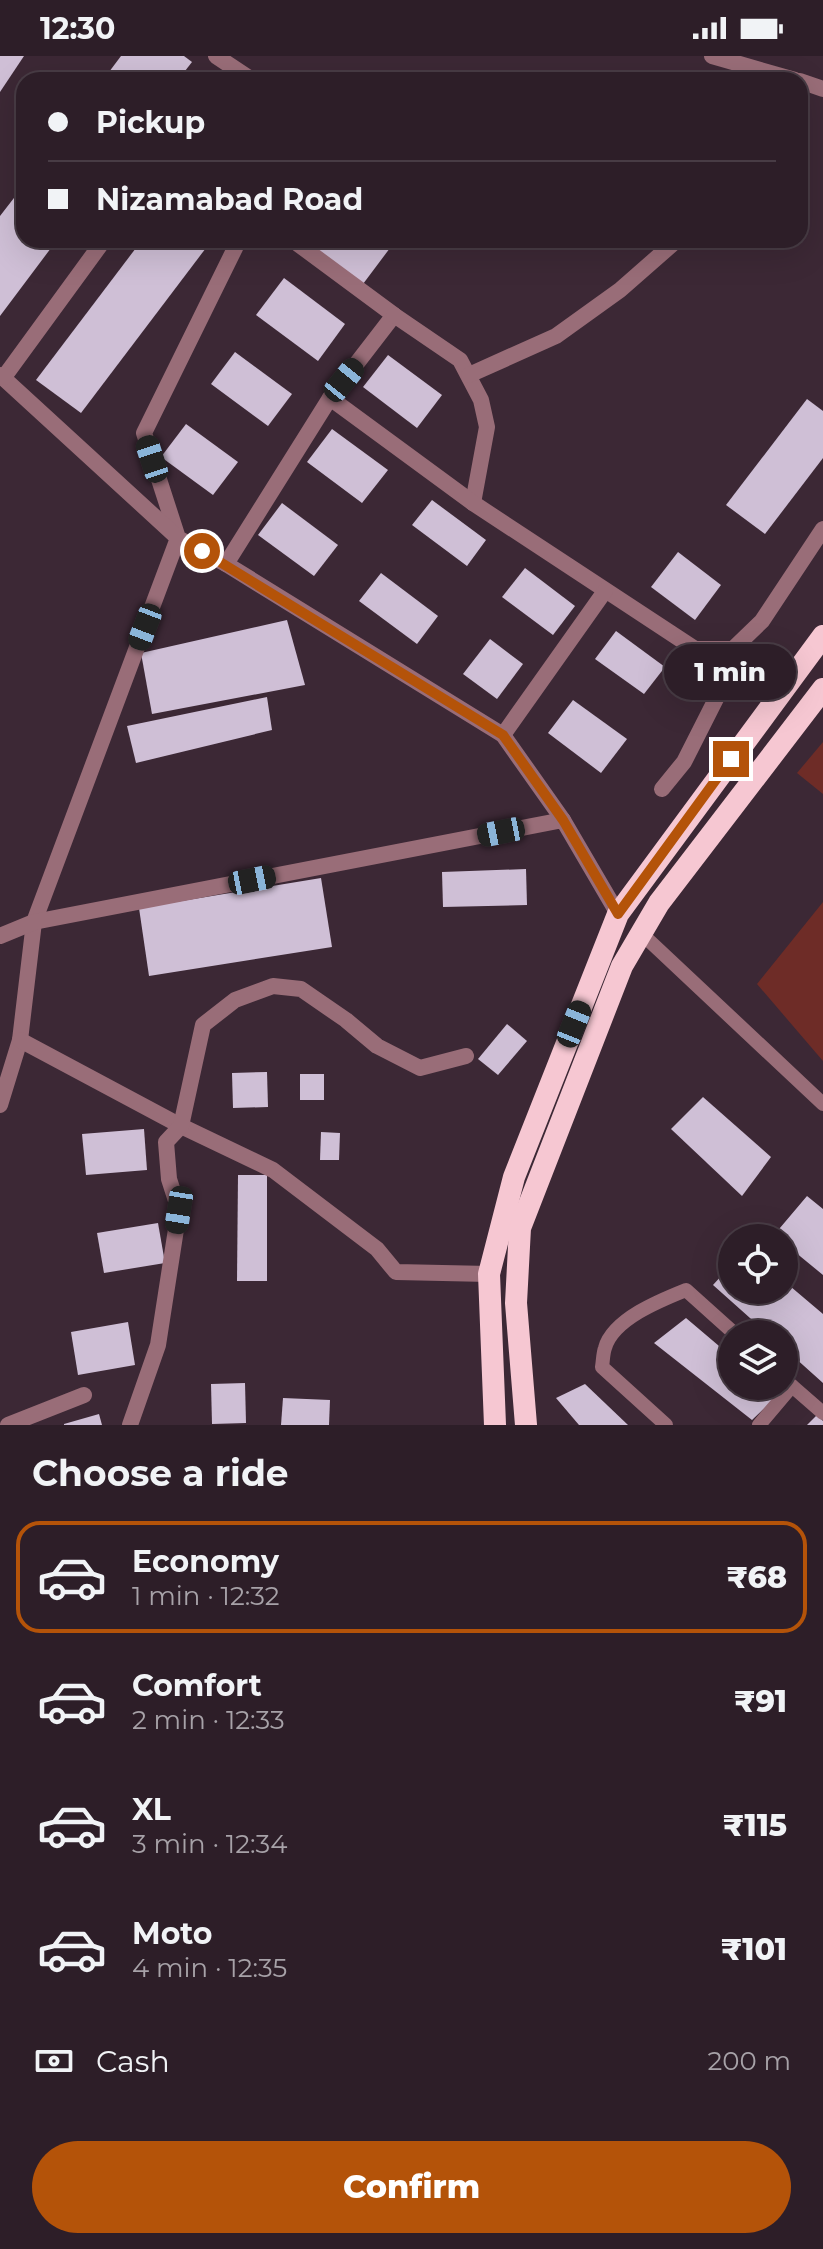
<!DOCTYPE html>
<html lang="en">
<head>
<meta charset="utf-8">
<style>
	:root { --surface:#2d1e28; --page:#392b34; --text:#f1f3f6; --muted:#a7a2a8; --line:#483c45; --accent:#b45309 }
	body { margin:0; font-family:Montserrat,sans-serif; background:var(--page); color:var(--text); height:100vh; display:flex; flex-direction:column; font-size:30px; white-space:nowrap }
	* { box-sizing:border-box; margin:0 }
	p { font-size:26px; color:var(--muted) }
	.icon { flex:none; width:44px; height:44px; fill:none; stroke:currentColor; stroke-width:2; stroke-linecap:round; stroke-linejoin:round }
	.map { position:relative; height:1369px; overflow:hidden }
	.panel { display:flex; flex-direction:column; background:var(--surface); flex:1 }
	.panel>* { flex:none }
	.guide { position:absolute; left:16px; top:16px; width:792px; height:176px; border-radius:24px; box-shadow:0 8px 32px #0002,0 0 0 2px var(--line); display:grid; align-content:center; height:176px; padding:0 32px; background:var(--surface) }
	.controls { position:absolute; left:718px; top:1168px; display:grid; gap:16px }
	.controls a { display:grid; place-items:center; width:80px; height:80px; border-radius:50%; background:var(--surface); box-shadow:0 8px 32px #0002,0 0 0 2px var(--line); font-size:40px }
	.end { position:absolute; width:36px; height:36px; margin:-18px; border:10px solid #b45309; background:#fff; box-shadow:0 0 0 4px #fff }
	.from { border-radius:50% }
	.bubble { position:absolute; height:56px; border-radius:28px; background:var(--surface); box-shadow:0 8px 32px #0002,0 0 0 2px var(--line); font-size:26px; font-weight:800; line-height:56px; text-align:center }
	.car { position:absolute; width:24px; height:48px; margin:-24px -12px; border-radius:10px; box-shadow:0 0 6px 2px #0007; background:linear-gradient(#222 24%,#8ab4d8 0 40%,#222 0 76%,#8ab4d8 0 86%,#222 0) }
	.guide b { display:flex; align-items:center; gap:28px; height:76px; font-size:30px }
	.guide b+b { border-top:2px solid var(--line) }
	.guide i { width:20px; height:20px; background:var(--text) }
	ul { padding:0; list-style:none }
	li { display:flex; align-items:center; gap:24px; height:112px; margin:0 16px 12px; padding:0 16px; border:4px solid transparent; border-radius:24px }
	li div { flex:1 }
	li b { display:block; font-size:30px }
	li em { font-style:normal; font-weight:800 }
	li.on { border-color:var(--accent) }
	li>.icon { width:72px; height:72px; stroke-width:1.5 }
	h2 { padding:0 32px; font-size:36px; line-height:96px }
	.pay { display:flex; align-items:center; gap:20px; height:88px; padding:0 32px; font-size:30px }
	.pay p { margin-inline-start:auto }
	.primary-button { display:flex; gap:16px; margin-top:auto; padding:16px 32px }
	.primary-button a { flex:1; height:92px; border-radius:48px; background:var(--accent); color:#fff; font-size:32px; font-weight:800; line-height:92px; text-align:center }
	.status { display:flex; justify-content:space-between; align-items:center; height:56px; padding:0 40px; background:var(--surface); direction:ltr }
	.status svg { height:22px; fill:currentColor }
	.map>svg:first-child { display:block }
	.green { fill:#6e2c27 }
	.building { fill:#cfbfd6 }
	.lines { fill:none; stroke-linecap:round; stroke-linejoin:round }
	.service { stroke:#996d78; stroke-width:14 }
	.minor { stroke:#996d78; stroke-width:16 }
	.trunk { stroke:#f6c7d2; stroke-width:22 }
	.route { stroke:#b45309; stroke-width:10 }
</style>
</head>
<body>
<div class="status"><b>12:30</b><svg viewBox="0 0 49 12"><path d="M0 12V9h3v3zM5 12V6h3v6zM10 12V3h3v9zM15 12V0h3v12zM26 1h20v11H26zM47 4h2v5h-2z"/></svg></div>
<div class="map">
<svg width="823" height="1369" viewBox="0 0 823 1369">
	<rect width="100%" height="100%" fill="#3c2835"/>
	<g class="green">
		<path d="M823 686V738L797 717Z"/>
		<path d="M823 846V1005L757 928Z"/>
	</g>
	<g class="building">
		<path d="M0 0H24L0 36Z"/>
		<path d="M121 0H184L192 6 178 24H103Z"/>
		<path d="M24 129V184H57L0 260V160Z"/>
		<path d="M142 184H212L81 357 36 324Z"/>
		<path d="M312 184H378L390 192 363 228 309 188Z"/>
		<path d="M284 222 345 268 318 305 256 259Z"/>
		<path d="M235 296 292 338 268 370 211 328Z"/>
		<path d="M388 299 442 339 417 372 363 331Z"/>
		<path d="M807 343 823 355V402L765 478 726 449Z"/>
		<path d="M186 368 238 406 213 439 161 401Z"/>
		<path d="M332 373 388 414 362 447 307 406Z"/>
		<path d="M432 444 486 484 467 510 412 469Z"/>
		<path d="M282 447 338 489 314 520 258 479Z"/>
		<path d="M678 496 721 529 695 564 651 531Z"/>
		<path d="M525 512 575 550 553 579 502 541Z"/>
		<path d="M381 517 438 560 417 588 359 545Z"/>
		<path d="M287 564 305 629 152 658 141 597Z"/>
		<path d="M616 575 665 611 644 638 595 603Z"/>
		<path d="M490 583 523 608 497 643 463 618Z"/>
		<path d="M267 641 272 674 136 707 127 670Z"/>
		<path d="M573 644 627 683 601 717 548 677Z"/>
		<path d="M526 813 527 849 443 851 442 816Z"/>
		<path d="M321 822 332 891 149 920 139 852Z"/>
		<path d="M507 968 527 985 498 1019 478 1003Z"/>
		<path d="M267 1016 268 1051 233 1052 232 1017Z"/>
		<rect x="300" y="1018" width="24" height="26"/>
		<path d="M703 1041 771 1101 742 1140 671 1073Z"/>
		<path d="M144 1073 147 1114 86 1119 82 1078Z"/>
		<path d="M321 1076 340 1077 339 1104H320Z"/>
		<path d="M238 1119H267V1225H237Z"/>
		<path d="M807 1140 823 1153V1219L784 1187V1182L774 1179Z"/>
		<path d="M158 1167 165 1207 104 1217 97 1177Z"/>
		<path d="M732 1208V1234H784V1225L823 1258V1327L784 1292V1278H768L713 1229Z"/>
		<path d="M686 1262 732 1301V1330H767L778 1339 752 1364 654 1287Z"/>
		<path d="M128 1266 135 1309 78 1319 71 1276Z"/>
		<path d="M245 1327 246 1367 212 1368 211 1328Z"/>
		<path d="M585 1328 628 1369H579L556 1342Z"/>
		<path d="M283 1342 330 1344 329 1369H281Z"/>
		<path d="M99 1358 102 1369H64V1368Z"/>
		<path d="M817 1359 823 1365V1369H807Z"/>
	</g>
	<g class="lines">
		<g class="service">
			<path d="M642 878 823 1048"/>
			<path d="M784 1323 823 1357"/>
			<path d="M666 1369 602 1311C603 1305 603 1297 605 1292 613 1263 661 1244 686 1234L735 1278"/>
			<path d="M759 1369 792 1330"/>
		</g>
		<g class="minor">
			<path d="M216 0 252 24"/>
			<path d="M712 0 795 24"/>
			<path d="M800 25 823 33"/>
			<path d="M239 184 144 377 178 482 226 508 503 679 563 764"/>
			<path d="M297 184 298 188 394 259 330 342"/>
			<path d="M394 259 460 304 481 344 487 371 473 447"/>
			<path d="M0 319 178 482 34 866 20 984 0 1049"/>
			<path d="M469 319 556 280 620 234 677 184"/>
			<path d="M4 321 104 184"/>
			<path d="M226 508 330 342 473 447 695 593H733L762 565 823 473"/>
			<path d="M503 679 605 535"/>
			<path d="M662 733 684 706 722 631 707 600 695 593"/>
			<path d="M0 880 34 866 563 764 618 858"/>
			<path d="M20 984 181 1070 273 1114 377 1193 396 1216 489 1218"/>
			<path d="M8 1369 84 1339"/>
			<path d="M130 1369 158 1289 179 1154 169 1123 166 1086 181 1070 203 969 235 944 273 930 301 933 346 964 377 990 420 1012 466 1000"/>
		</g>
		<g class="trunk">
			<path d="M495 1369 489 1218 514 1121 618 858 823 580"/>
			<path d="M526 1369 516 1247 520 1172 622 910 659 847 823 633"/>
		</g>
	</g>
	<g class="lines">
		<path class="route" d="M202 495 503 679 563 764 618 858 731 703"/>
	</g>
</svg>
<div class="controls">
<a><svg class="icon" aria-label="locate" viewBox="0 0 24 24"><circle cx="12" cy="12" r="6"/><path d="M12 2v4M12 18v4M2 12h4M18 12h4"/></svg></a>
<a><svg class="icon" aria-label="layers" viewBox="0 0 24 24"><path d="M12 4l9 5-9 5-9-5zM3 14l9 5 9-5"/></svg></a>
</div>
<i class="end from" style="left:202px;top:495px"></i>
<i class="end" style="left:731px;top:703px"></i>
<div class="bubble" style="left:664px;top:588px;width:132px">1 min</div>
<i class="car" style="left:344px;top:324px;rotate:39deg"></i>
<i class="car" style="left:152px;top:403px;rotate:342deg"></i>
<i class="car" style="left:145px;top:571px;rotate:201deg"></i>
<i class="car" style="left:501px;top:776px;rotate:259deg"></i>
<i class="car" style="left:252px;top:824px;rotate:79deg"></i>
<i class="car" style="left:574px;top:968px;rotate:22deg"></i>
<i class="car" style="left:179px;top:1154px;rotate:189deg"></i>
<div class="guide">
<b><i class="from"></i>Pickup</b>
<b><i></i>Nizamabad Road</b>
</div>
</div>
<section class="panel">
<h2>Choose a ride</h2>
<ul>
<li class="on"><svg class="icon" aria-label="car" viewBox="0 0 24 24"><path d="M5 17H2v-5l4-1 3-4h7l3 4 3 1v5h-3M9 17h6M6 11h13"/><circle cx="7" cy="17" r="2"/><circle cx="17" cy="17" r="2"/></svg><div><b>Economy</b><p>1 min · 12:32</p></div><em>₹68</em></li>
<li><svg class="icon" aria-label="car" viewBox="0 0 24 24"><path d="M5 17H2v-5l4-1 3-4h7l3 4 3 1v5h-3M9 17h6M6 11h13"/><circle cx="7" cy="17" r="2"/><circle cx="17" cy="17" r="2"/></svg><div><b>Comfort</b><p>2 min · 12:33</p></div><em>₹91</em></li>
<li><svg class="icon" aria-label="car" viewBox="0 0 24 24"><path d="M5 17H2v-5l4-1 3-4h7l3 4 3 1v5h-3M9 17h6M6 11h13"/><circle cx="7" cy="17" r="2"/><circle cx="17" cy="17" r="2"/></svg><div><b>XL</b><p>3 min · 12:34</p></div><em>₹115</em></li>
<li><svg class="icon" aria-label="car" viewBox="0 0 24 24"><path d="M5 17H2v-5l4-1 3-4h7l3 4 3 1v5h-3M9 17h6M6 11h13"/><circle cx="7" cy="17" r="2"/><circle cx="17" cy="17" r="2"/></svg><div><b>Moto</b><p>4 min · 12:35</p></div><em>₹101</em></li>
</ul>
<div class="pay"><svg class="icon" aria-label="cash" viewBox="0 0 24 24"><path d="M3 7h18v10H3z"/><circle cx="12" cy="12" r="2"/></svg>Cash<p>200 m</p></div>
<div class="primary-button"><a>Confirm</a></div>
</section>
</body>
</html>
